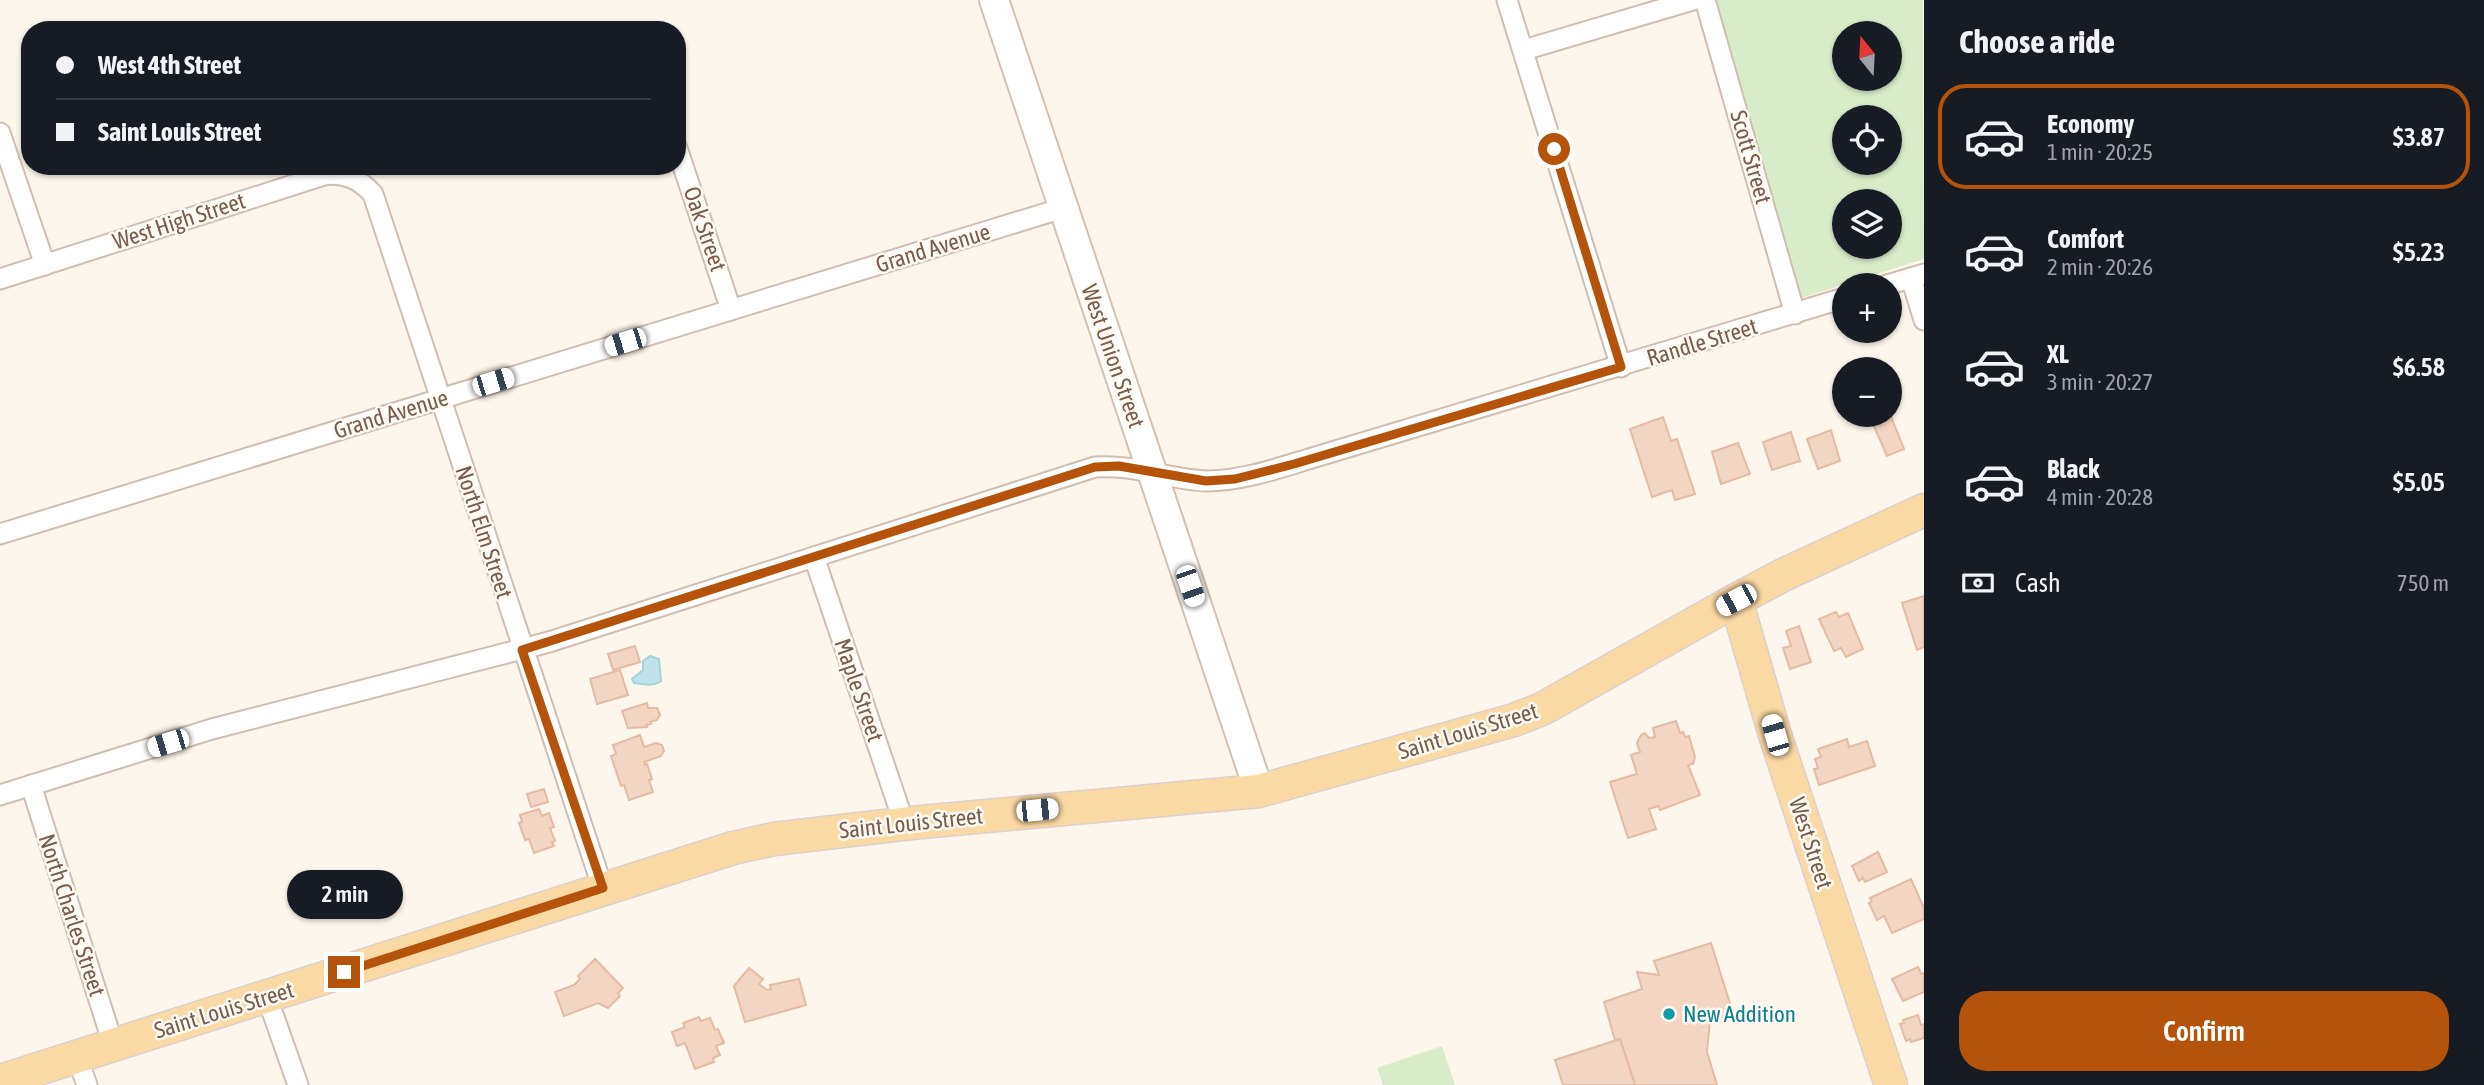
<!DOCTYPE html>
<html lang="en">
<head>
<meta charset="utf-8">
<style>
	:root { --surface:#171b24; --page:#20242c; --text:#f1f3f6; --muted:#9ea1a6; --line:#363941; --accent:#b45309 }
	body { margin:0; font-family:"Asap Condensed",sans-serif; background:var(--page); color:var(--text); height:100vh; display:flex; flex-direction:column; font-size:26px; white-space:nowrap }
	* { box-sizing:border-box; margin:0 }
	p { font-size:23px; color:var(--muted) }
	.icon { flex:none; width:38px; height:38px; fill:none; stroke:currentColor; stroke-width:2; stroke-linecap:round; stroke-linejoin:round }
	.map { position:relative; flex:1; overflow:hidden }
	.details { display:flex; flex-direction:column; background:var(--surface); width:560px }
	.details>* { flex:none }
	.hud { position:absolute; left:21px; top:21px; width:665px; height:154px; border-radius:28px; box-shadow:0 2px 5px #0004; display:grid; align-content:center; height:154px; padding:0 35px; background:var(--surface) }
	.needle { width:46px; rotate:342deg }
	.tools { position:absolute; left:1832px; top:21px; display:grid; gap:14px }
	.tools a { display:grid; place-items:center; width:70px; height:70px; border-radius:50%; background:var(--surface); box-shadow:0 2px 5px #0004; font-size:35px }
	.end { position:absolute; width:32px; height:32px; margin:-16px; border:9px solid #b45309; background:#fff; box-shadow:0 0 0 4px #fff }
	.from { border-radius:50% }
	.bubble { position:absolute; height:49px; border-radius:24px; background:var(--surface); box-shadow:0 2px 5px #0004; font-size:23px; font-weight:600; line-height:49px; text-align:center }
	.car { position:absolute; width:21px; height:42px; margin:-21px -10px; border-radius:9px; box-shadow:0 0 5px 2px #0007; background:linear-gradient(#fff 24%,#345 0 40%,#fff 0 76%,#345 0 86%,#fff 0) }
	.hud b { display:flex; align-items:center; gap:24px; height:66px; font-size:26px }
	.hud b+b { border-top:2px solid var(--line) }
	.hud i { width:18px; height:18px; background:var(--text) }
	ul { padding:0; list-style:none }
	li { display:flex; align-items:center; gap:21px; height:105px; margin:0 14px 10px; padding:0 21px; border:4px solid transparent; border-radius:28px }
	li div { flex:1 }
	li b { display:block; font-size:26px }
	li em { font-style:normal; font-weight:600 }
	li.selected { border-color:var(--accent) }
	li>.icon { width:63px; height:63px; stroke-width:1.5 }
	h2 { padding:0 35px; font-size:32px; line-height:84px }
	.pay { display:flex; align-items:center; gap:18px; height:77px; padding:0 35px; font-size:26px }
	.pay p { margin-inline-start:auto }
	.button { display:flex; gap:14px; margin-top:auto; padding:14px 35px }
	.button a { flex:1; height:80px; border-radius:28px; background:var(--accent); color:#fff; font-size:28px; font-weight:600; line-height:80px; text-align:center }
	main { display:flex; flex:1; min-height:0 }
	.map>svg:first-child { display:block }
	.green { fill:#d8ecc9; fill-rule:evenodd }
	.water { fill:#bfe3e8; stroke:#a5d3da; stroke-width:2 }
	.building { fill:#f3d5c3; stroke:#e6bba3; stroke-width:2 }
	.lines { fill:none; stroke-linecap:round; stroke-linejoin:round }
	.street-casing { stroke:#d1beb0; stroke-width:23 }
	.secondary-casing { stroke:#d6c0b0; stroke-width:32 }
	.primary-casing { stroke:#dad1cd; stroke-width:35 }
	.street { stroke:#fff; stroke-width:19 }
	.secondary { stroke:#fff; stroke-width:28 }
	.primary { stroke:#fbd9a5; stroke-width:32 }
	.route { stroke:#b45309; stroke-width:9 }
	.culture-dot { fill:#0f9aa8; stroke:#fffaf3; stroke-width:2.5 }
	.labels { text-anchor:middle; stroke-width:5; stroke-linejoin:round; paint-order:stroke }
	.street-label { font-size:23px; fill:#7a5c4d; stroke:#fffaf3 }
	.culture-label { font-size:23px; fill:#0d838f; stroke:#fffaf3; text-anchor:start }
</style>
</head>
<body>
<main>
<div class="map">
<svg width="1924" height="1085" viewBox="0 0 1924 1085">
	<rect width="100%" height="100%" fill="#fdf6ec"/>
	<g class="green">
		<path d="M1716 0H1923L1924 259 1801 298ZM1844 33H1890V79H1844ZM1844 117H1890V163H1844ZM1844 201H1890V247H1844Z"/>
		<path d="M1442 1046 1455 1085H1383L1377 1068Z"/>
	</g>
	<path class="water" d="M650 656 659 659 661 681C653 687 642 684 634 683L632 679 643 670V661Z"/>
	<g class="building">
		<path d="M1890 414 1904 449 1887 456 1869 415Z"/>
		<path d="M1663 417 1671 441 1677 439 1695 494 1675 500 1672 490 1652 497 1630 429Z"/>
		<path d="M1831 430 1840 461 1818 469 1807 439Z"/>
		<path d="M1791 432 1800 461 1772 470 1763 442Z"/>
		<path d="M1738 443 1750 474 1721 484 1712 452Z"/>
		<path d="M1924 596V647L1917 650 1902 603Z"/>
		<path d="M1836 612 1839 617 1848 613 1863 649 1846 657 1841 648 1834 651 1819 619Z"/>
		<path d="M1799 626 1811 662 1790 669 1783 648 1791 646 1786 631Z"/>
		<path d="M635 646 640 662 613 670 608 654Z"/>
		<path d="M620 670 628 695 597 704 590 679Z"/>
		<path d="M647 703 648 708H657L660 715 657 720 650 722 651 724 646 725 647 727 628 728 622 711Z"/>
		<path d="M1676 721 1680 733 1683 732 1685 737 1689 736 1695 757 1693 764 1688 765 1700 795 1660 810 1658 806 1649 809 1656 829 1628 838 1610 782 1637 774 1631 755 1640 752 1637 743 1641 735 1645 733 1649 738 1655 737 1653 728Z"/>
		<path d="M640 735 644 747 656 743 662 745 664 751 661 756 644 762 645 765 647 764 652 779 649 780 653 792 629 800 624 785 621 786 611 756 616 754 613 745Z"/>
		<path d="M1847 739 1849 747 1867 741 1875 766 1819 785 1814 769 1818 768 1815 759 1821 757 1818 749Z"/>
		<path d="M544 789 548 802 531 807 527 794Z"/>
		<path d="M539 809 542 816 549 813 554 827 550 828 555 841 552 842 554 846 534 853 529 839 525 840 519 823 522 822 520 815Z"/>
		<path d="M1878 852 1887 872 1865 882 1863 878 1859 881 1852 866Z"/>
		<path d="M1911 879 1924 908V919L1892 933 1884 916 1877 920 1869 903 1872 901 1870 898Z"/>
		<path d="M1711 943 1733 1013 1710 1020 1707 1052 1717 1085H1635L1620 1039 1615 1040 1604 1002 1642 989 1637 972 1659 975 1654 961Z"/>
		<path d="M595 959 623 988 618 993 620 996 608 1008 598 1003 564 1016 555 992 574 985 580 979 578 976Z"/>
		<path d="M1918 967 1921 974 1924 973V992L1903 1001 1892 979Z"/>
		<path d="M749 968 763 979 759 984 767 990 771 989 770 985 799 979 806 1005 745 1022 734 986Z"/>
		<path d="M1918 1015 1921 1025 1924 1024V1038L1911 1042 1910 1039 1906 1041 1900 1024 1904 1023 1903 1020Z"/>
		<path d="M699 1017 701 1021 710 1018 715 1030 718 1029 724 1043 716 1046 720 1055 713 1058 714 1062 695 1069 685 1043 677 1046 672 1032 685 1027 683 1023Z"/>
		<path d="M1620 1039 1635 1085H1563L1555 1060Z"/>
	</g>
	<g class="lines">
		<g class="street-casing">
			<g id="street">
				<path d="M1507 0 1621 367"/>
				<path d="M1705 0 1795 314"/>
				<path d="M1524 50 1693 0"/>
				<path d="M0 133 45 265"/>
				<path d="M677 148 731 310"/>
				<path d="M1911 278 1924 320"/>
				<path d="M0 279 324 175C345 172 359 179 373 194L603 889"/>
				<path d="M1887 285 1924 274"/>
				<path d="M0 534 1063 208"/>
				<path d="M814 557 904 823"/>
				<path d="M31 785 113 1044"/>
				<path d="M0 795 212 729 549 642 1095 467C1136 464 1168 480 1207 481 1242 481 1279 468 1312 458L1844 298"/>
				<path d="M267 997 298 1085"/>
				<path d="M77 1057 87 1085"/>
			</g>
		</g>
		<g class="secondary-casing">
			<path id="secondary" d="M994 0 1259 791"/>
		</g>
		<g class="primary-casing">
			<g id="primary">
				<path d="M1736 600 1775 735 1891 1085"/>
				<path d="M0 1081 733 848 774 839 911 823 1259 791 1514 720 1542 709 1736 600 1785 574 1924 510"/>
			</g>
		</g>
		<use href="#street" class="street"/>
		<use href="#secondary" class="secondary"/>
		<use href="#primary" class="primary"/>
	</g>
	<g class="lines">
		<path class="route" d="M344 972 603 888 522 650 1095 467 1119 466 1206 481 1235 479 1294 464 1621 367 1554 149"/>
	</g>
	<circle class="culture-dot" cx="1669" cy="1014" r="7"/>
	<g class="labels">
		<g class="street-label">
			<text transform="translate(1751 157) rotate(74)" y="8">Scott Street</text>
			<text transform="translate(179 221) rotate(-18)" y="8">West High Street</text>
			<text transform="translate(705 229) rotate(71)" y="8">Oak Street</text>
			<text transform="translate(933 248) rotate(-17)" y="8">Grand Avenue</text>
			<text transform="translate(1702 342) rotate(-17)" y="8">Randle Street</text>
			<text transform="translate(1113 356) rotate(71)" y="8">West Union Street</text>
			<text transform="translate(391 414) rotate(-17)" y="8">Grand Avenue</text>
			<text transform="translate(484 532) rotate(72)" y="8">North Elm Street</text>
			<text transform="translate(859 690) rotate(71)" y="8">Maple Street</text>
			<text transform="translate(1468 731) rotate(-17)" y="8">Saint Louis Street</text>
			<text transform="translate(911 823) rotate(-6)" y="8">Saint Louis Street</text>
			<text transform="translate(1811 843) rotate(72)" y="8">West Street</text>
			<text transform="translate(72 915) rotate(72)" y="8">North Charles Street</text>
			<text transform="translate(224 1010) rotate(-17)" y="8">Saint Louis Street</text>
		</g>
		<g class="culture-label">
			<text x="1683" y="1022">New Addition</text>
		</g>
	</g>
</svg>
<div class="tools">
<a><svg class="needle" viewBox="-14 -14 28 28"><path d="M0-13l5 13h-10z" fill="#e53935"/><path d="M0 13l5-13h-10z" fill="#9ea1a6"/></svg></a>
<a><svg class="icon" aria-label="locate" viewBox="0 0 24 24"><circle cx="12" cy="12" r="6"/><path d="M12 2v4M12 18v4M2 12h4M18 12h4"/></svg></a>
<a><svg class="icon" aria-label="layers" viewBox="0 0 24 24"><path d="M12 4l9 5-9 5-9-5zM3 14l9 5 9-5"/></svg></a>
<a>+</a>
<a>−</a>
</div>
<i class="end from" style="left:1554px;top:149px"></i>
<i class="end" style="left:344px;top:972px"></i>
<div class="bubble" style="left:287px;top:870px;width:116px">2 min</div>
<i class="car" style="left:625px;top:342px;rotate:253deg"></i>
<i class="car" style="left:493px;top:382px;rotate:73deg"></i>
<i class="car" style="left:1190px;top:586px;rotate:161deg"></i>
<i class="car" style="left:1736px;top:600px;rotate:242deg"></i>
<i class="car" style="left:1775px;top:735px;rotate:344deg"></i>
<i class="car" style="left:168px;top:743px;rotate:253deg"></i>
<i class="car" style="left:1037px;top:810px;rotate:84deg"></i>
<div class="hud">
<b><i class="from"></i>West 4th Street</b>
<b><i></i>Saint Louis Street</b>
</div>
</div>
<section class="details">
<h2>Choose a ride</h2>
<ul>
<li class="selected"><svg class="icon" aria-label="car" viewBox="0 0 24 24"><path d="M5 17H2v-5l4-1 3-4h7l3 4 3 1v5h-3M9 17h6M6 11h13"/><circle cx="7" cy="17" r="2"/><circle cx="17" cy="17" r="2"/></svg><div><b>Economy</b><p>1 min · 20:25</p></div><em>$3.87</em></li>
<li><svg class="icon" aria-label="car" viewBox="0 0 24 24"><path d="M5 17H2v-5l4-1 3-4h7l3 4 3 1v5h-3M9 17h6M6 11h13"/><circle cx="7" cy="17" r="2"/><circle cx="17" cy="17" r="2"/></svg><div><b>Comfort</b><p>2 min · 20:26</p></div><em>$5.23</em></li>
<li><svg class="icon" aria-label="car" viewBox="0 0 24 24"><path d="M5 17H2v-5l4-1 3-4h7l3 4 3 1v5h-3M9 17h6M6 11h13"/><circle cx="7" cy="17" r="2"/><circle cx="17" cy="17" r="2"/></svg><div><b>XL</b><p>3 min · 20:27</p></div><em>$6.58</em></li>
<li><svg class="icon" aria-label="car" viewBox="0 0 24 24"><path d="M5 17H2v-5l4-1 3-4h7l3 4 3 1v5h-3M9 17h6M6 11h13"/><circle cx="7" cy="17" r="2"/><circle cx="17" cy="17" r="2"/></svg><div><b>Black</b><p>4 min · 20:28</p></div><em>$5.05</em></li>
</ul>
<div class="pay"><svg class="icon" aria-label="cash" viewBox="0 0 24 24"><path d="M3 7h18v10H3z"/><circle cx="12" cy="12" r="2"/></svg>Cash<p>750 m</p></div>
<div class="button"><a>Confirm</a></div>
</section>
</main>
</body>
</html>
